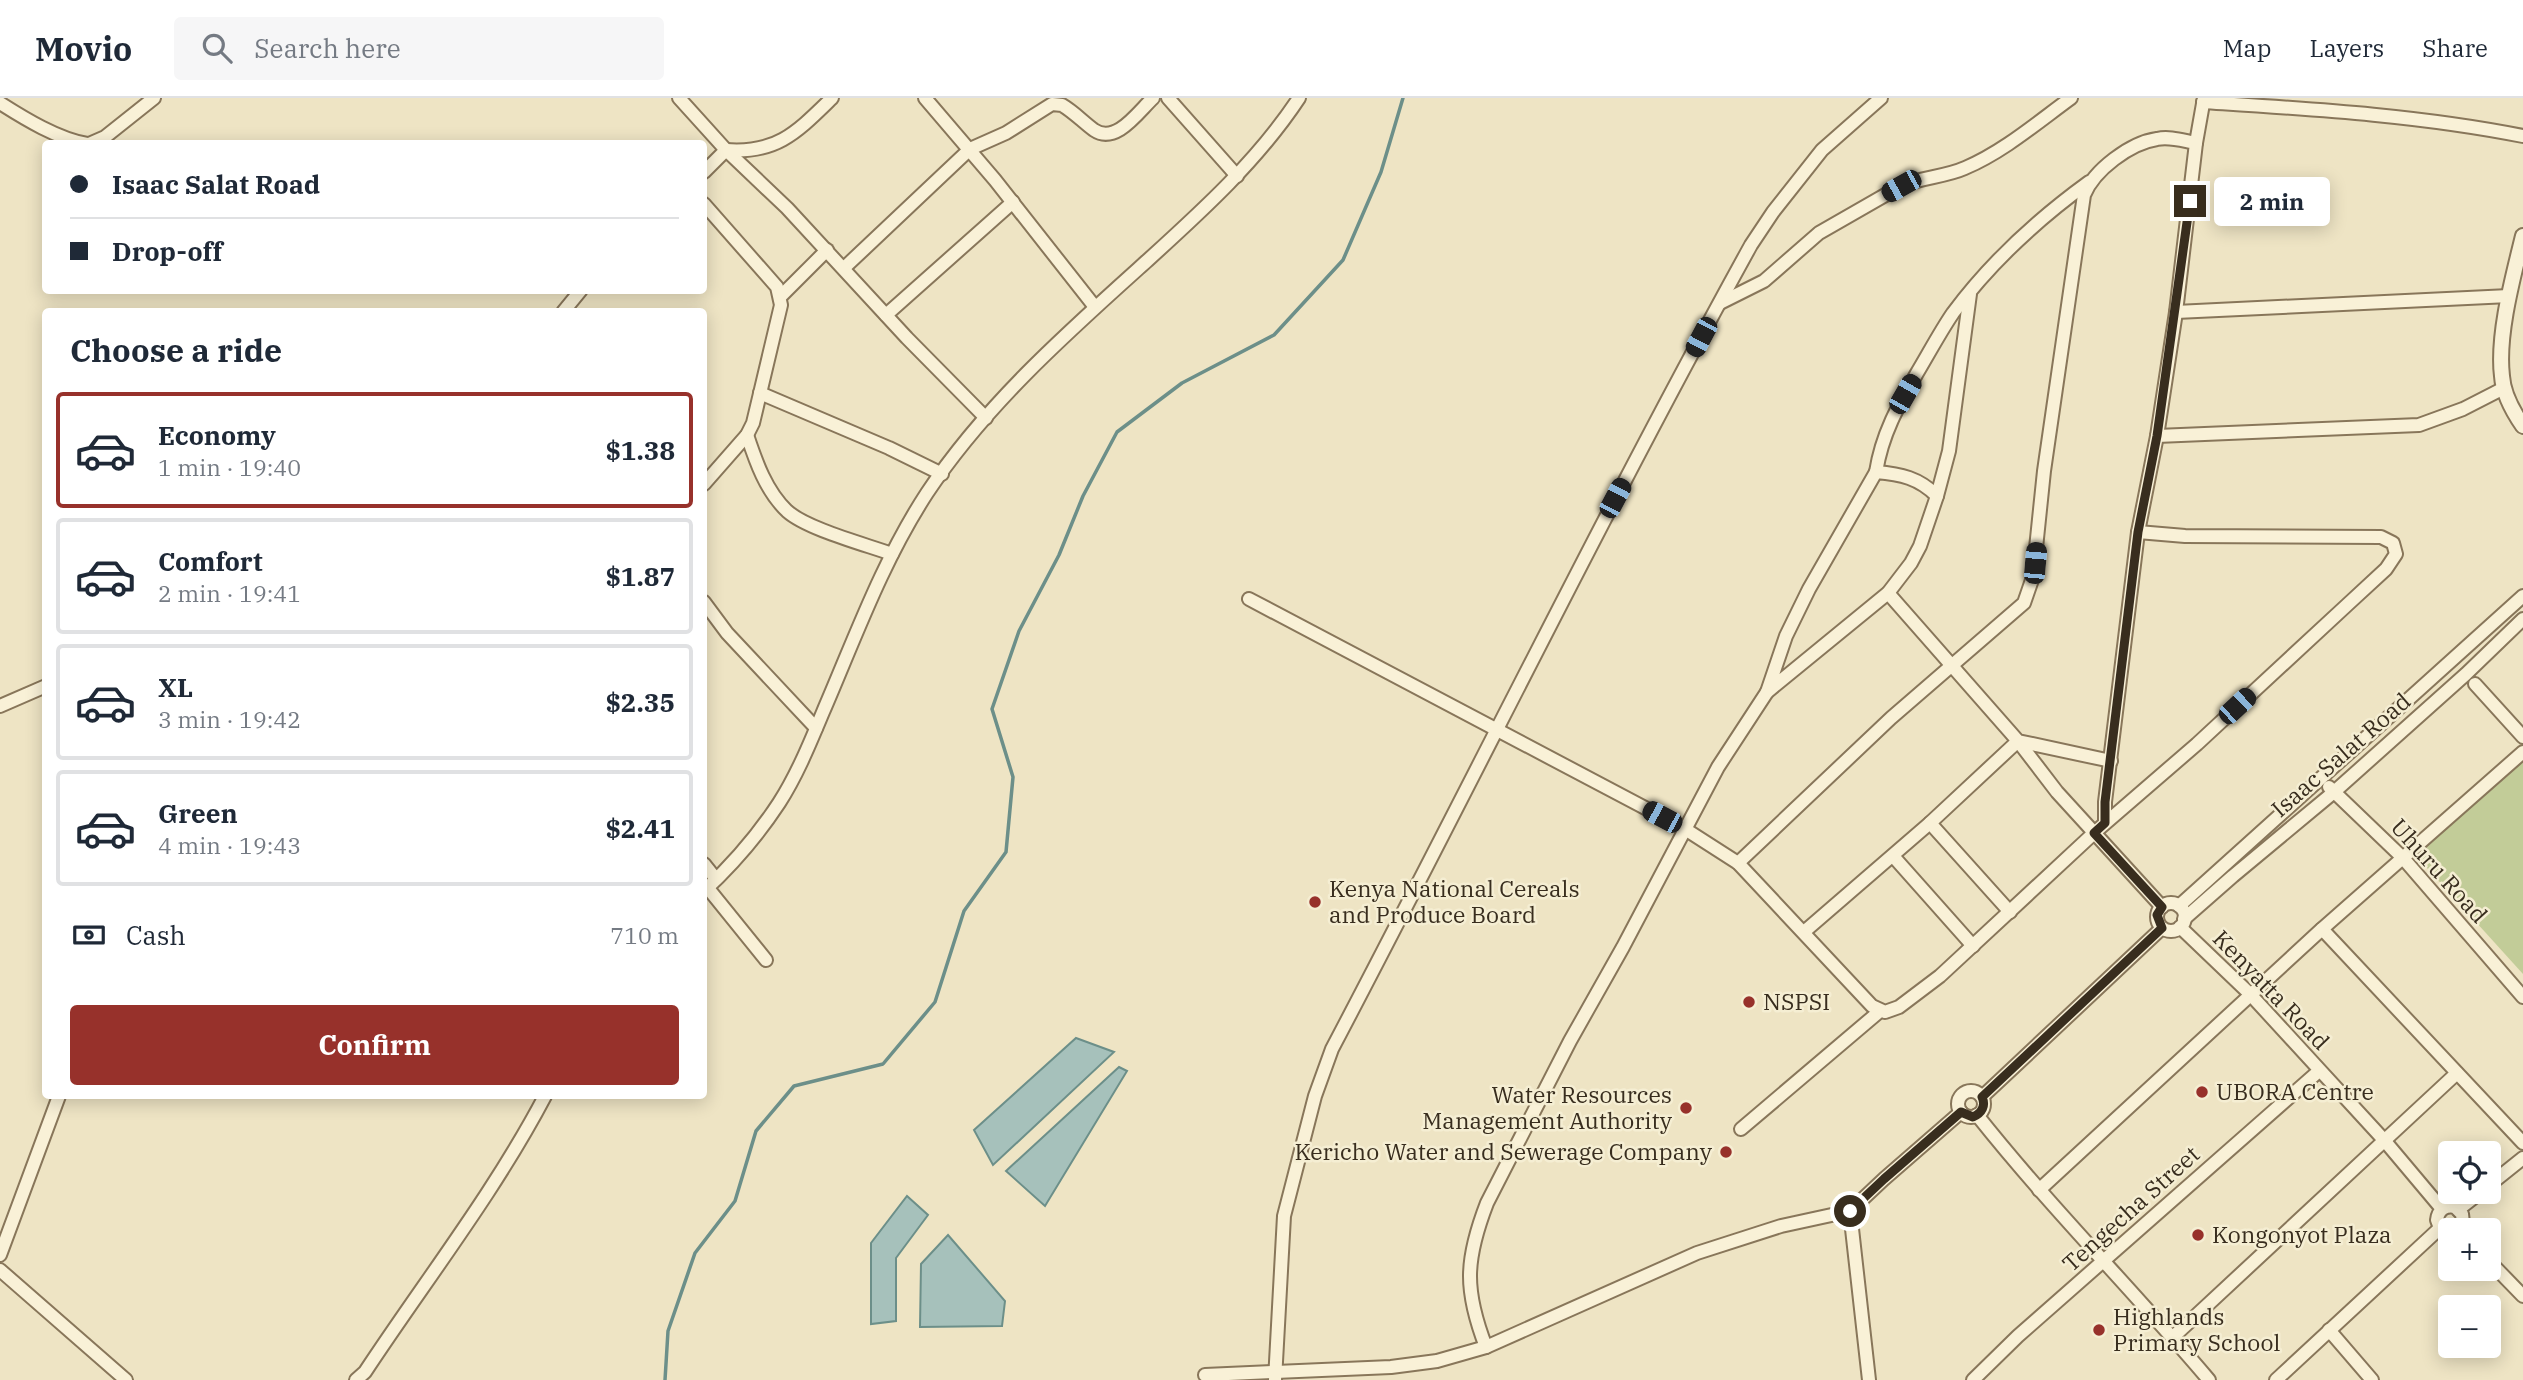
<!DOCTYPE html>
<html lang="en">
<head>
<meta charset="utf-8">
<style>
	:root { --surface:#fff; --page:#f6f6f7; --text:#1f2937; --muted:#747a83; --line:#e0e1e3; --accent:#97312b }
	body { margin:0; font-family:"IBM Plex Serif",serif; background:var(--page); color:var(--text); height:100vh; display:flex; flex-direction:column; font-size:26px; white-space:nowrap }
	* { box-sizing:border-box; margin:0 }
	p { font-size:23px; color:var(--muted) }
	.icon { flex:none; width:38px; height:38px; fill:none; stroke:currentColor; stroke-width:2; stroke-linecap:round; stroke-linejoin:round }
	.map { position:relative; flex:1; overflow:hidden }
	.drawer { position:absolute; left:42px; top:210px; width:665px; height:791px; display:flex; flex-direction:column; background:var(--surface); border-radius:7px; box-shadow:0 4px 18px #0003 }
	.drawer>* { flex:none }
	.hud { position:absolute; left:42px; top:42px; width:665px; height:154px; border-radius:7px; box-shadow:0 4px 18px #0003; display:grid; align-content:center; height:154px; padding:0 28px; background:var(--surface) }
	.fabs { position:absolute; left:2438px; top:1043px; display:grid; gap:14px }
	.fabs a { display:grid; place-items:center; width:63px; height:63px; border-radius:7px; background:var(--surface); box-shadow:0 4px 18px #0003; font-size:35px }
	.end { position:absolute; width:32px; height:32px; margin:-16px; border:9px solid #382d1e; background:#fff; box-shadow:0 0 0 4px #fff }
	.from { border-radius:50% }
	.bubble { position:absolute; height:49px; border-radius:7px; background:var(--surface); box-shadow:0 4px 18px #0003; font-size:23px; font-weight:800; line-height:49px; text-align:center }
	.car { position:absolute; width:21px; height:42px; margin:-21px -10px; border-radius:9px; box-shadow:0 0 5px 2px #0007; background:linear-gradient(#222 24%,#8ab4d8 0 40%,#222 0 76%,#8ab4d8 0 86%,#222 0) }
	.hud b { display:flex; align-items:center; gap:24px; height:66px; font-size:26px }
	.hud b+b { border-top:2px solid var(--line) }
	.hud i { width:18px; height:18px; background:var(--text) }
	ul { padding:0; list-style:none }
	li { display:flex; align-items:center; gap:21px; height:116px; margin:0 14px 10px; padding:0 14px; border:4px solid var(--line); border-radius:7px }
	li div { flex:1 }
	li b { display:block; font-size:26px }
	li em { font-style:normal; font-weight:800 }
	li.on { border-color:var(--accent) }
	li>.icon { width:63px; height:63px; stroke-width:1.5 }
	h2 { padding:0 28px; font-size:32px; line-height:84px }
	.pay { display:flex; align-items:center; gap:18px; height:77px; padding:0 28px; font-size:26px }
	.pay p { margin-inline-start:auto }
	.button { display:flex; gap:14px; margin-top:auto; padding:14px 28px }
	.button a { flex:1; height:80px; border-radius:7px; background:var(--accent); color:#fff; font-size:28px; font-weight:800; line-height:80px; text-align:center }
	header { display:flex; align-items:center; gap:42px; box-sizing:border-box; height:98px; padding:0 35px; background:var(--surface); border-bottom:2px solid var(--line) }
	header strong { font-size:33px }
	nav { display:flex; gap:38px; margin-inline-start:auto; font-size:24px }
	.search { width:490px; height:63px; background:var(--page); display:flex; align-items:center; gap:18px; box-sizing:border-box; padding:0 24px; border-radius:7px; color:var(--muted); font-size:26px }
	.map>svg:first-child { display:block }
	.green { fill:#c2cc98 }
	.water { fill:#a6c1bb; stroke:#6c8f89; stroke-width:2 }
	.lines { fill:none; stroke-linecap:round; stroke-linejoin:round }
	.stream { stroke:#6c8f89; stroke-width:3.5 }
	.minor-casing { stroke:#88765a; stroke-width:16 }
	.tertiary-casing { stroke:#88765a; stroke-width:18 }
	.minor { stroke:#f9f1d7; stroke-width:12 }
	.tertiary { stroke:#f9f1d7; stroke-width:14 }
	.route { stroke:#382d1e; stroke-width:9 }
	.poi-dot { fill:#97312b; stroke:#f5eed3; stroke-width:2.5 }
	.labels { text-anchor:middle; stroke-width:5; stroke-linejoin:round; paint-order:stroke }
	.street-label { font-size:23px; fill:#382d1e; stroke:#f5eed3 }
	.poi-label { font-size:23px; fill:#382d1e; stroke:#f5eed3; text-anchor:start }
</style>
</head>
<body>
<header>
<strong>Movio</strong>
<div class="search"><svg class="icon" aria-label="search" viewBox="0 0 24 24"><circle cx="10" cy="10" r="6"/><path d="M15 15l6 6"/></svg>Search here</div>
<nav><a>Map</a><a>Layers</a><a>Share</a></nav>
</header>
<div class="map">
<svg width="2523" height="1282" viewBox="0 0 2523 1282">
	<rect width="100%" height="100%" fill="#eee4c4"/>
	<path class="green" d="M2523 662V876L2418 760 2421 747Z"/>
	<g class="water">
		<path d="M1076 940 1114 954 993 1067 974 1032Z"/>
		<path d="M1119 969 1127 973 1045 1108 1006 1073Z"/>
		<path d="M907 1098 928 1117 896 1160V1223L871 1226V1145Z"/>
		<path d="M948 1137 1005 1203 1002 1228 920 1229 921 1166Z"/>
	</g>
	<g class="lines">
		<path class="stream" d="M665 1282 668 1233 695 1155 735 1103 756 1033 794 988 883 966 935 904 964 813 1006 754 1013 679 992 611 1019 533 1059 457 1083 398 1117 334 1182 285 1274 237 1343 162 1381 74 1403 0"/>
		<g class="minor-casing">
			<g id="minor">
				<path d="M679 0 726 52 787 110 907 240 986 320"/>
				<path d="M925 0 995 82 1095 209"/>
				<path d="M1168 0 1237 78"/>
				<path d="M2203 4C2310 11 2417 17 2523 38"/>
				<path d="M0 5C25 21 58 41 87 46"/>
				<path d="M2196 45 2204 0"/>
				<path d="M89 46 105 39 154 0"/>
				<path d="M704 74 726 52C777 56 797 34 832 0"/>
				<path d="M704 106 777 189 781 207 753 325 747 337 704 386"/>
				<path d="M844 170 970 51 1006 35 1052 6 1062 7C1074 14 1083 24 1094 32 1116 47 1138 14 1153 0"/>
				<path d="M781 198 827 152"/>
				<path d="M1720 205 1764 183 1819 135 1901 88C1922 79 1945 79 1965 70 2003 54 2038 24 2071 0"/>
				<path d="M563 214 581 192"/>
				<path d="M2176 214 2509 198"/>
				<path d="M886 217 1013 104"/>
				<path d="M760 295 889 350 942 376"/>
				<path d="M747 337C756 364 766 393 787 413 807 431 864 446 892 456"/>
				<path d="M2157 338 2419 327 2463 311 2504 290"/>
				<path d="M1876 374C1901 376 1919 380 1937 398L1920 448 1911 465 1888 495 1767 594 1786 538 1809 491Z"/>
				<path d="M1876 374C1882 336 1898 308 1917 275 1929 255 1940 234 1953 215 1991 164 2038 121 2089 84"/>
				<path d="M1937 398 1949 353 1970 196"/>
				<path d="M1888 495 2018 643 2111 663"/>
				<path d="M1249 501 1685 731 1738 765 1872 908 1885 914 1899 909 1940 878 2094 735 2197 646 2347 507 2386 471 2396 456 2393 445 2381 439 2185 438 2138 434"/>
				<path d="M704 504 727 535 816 630"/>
				<path d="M2475 586 2523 639"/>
				<path d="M0 608 46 588"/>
				<path d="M2329 689 2403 760 2523 899"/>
				<path d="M1930 725 2010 814"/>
				<path d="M1893 758 1973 848"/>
				<path d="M1738 765 1891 620 2024 505 2033 479 2044 373 2084 97C2094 72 2130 45 2157 41 2170 38 2184 43 2196 45L2176 214 2157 338 2138 434 2105 704V725"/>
				<path d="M704 766 716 781"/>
				<path d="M707 789 766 862"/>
				<path d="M704 793C732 767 758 737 779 705 797 677 810 645 823 614 855 540 882 464 927 395 986 306 1069 233 1148 162 1203 112 1258 62 1299 0"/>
				<circle cx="2171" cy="819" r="14"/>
				<path d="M2179 808 2523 498"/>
				<path d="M2184 821 2233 778 2334 694 2466 576 2523 521"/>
				<path d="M2180 829 2250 896 2384 1042 2442 1111"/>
				<path d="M2322 831 2523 1045"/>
				<path d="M1805 833 1930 725 2018 643 2057 694 2162 809"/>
				<circle cx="1971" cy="1006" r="13"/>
				<path d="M1982 999 2162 830"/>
				<path d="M1977 1017C2050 1109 2133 1192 2209 1282"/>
				<path d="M1741 1031 1880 913"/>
				<path d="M2488 1088 2523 1060"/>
				<path d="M2039 1092 2322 831 2523 654"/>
				<path d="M2459 1111 2481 1094"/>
				<path d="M1850 1113 1869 1282"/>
				<path d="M1850 1113 1884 1081 1961 1014"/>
				<path d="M2450 1134 2440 1130 2437 1122C2438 1112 2445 1107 2455 1109L2462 1116 2463 1125 2456 1132"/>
				<path d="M0 1157 59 998"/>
				<path d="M2488 1162 2523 1198"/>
				<path d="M0 1172 126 1282"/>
				<path d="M2329 1232 2372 1282"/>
				<path d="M2173 1239 2457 975"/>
				<path d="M1486 1249C1464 1192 1465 1162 1487 1105L1570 943 1623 849 1718 669 1767 594"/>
				<path d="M1205 1277 1391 1269 1437 1263 1486 1249 1697 1155 1781 1128 1850 1113"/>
				<path d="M356 1282 365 1274C425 1183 494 1095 545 998"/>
				<path d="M1275 1282 1284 1118 1315 998 1332 951C1473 683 1605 412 1751 147L1773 114 1822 52 1881 0"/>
				<path d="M1973 1282 2018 1238 2319 973"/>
				<path d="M2276 1282 2440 1130"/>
			</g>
		</g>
		<g class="tertiary-casing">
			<path id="tertiary" d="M2523 138C2513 179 2497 237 2502 278 2503 295 2514 315 2523 328"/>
		</g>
		<use href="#minor" class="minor"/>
		<use href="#tertiary" class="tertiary"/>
	</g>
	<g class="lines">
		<path class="route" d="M1850 1113 1884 1081 1961 1014 1973 1019C1982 1015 1986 1008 1982 999L2162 830 2157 817 2162 809 2094 735 2105 725V704L2138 434 2157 338 2190 103"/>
	</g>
	<g class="poi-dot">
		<circle cx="1315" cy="804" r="7"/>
		<circle cx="1749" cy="904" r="7"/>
		<circle cx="2202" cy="994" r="7"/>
		<circle cx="1686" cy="1010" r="7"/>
		<circle cx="1726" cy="1054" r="7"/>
		<circle cx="2198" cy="1137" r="7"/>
		<circle cx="2099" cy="1232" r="7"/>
	</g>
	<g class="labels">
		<g class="street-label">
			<text transform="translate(2341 657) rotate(-41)" y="8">Isaac Salat Road</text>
			<text transform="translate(2439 773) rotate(48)" y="8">Uhuru Road</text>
			<text transform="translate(2271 892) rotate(46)" y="8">Kenyatta Road</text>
			<text transform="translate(2131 1111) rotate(-42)" y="8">Tengecha Street</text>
		</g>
		<g class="poi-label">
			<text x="1329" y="799">Kenya National Cereals<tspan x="1329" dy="26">and Produce Board</tspan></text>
			<text x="1763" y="912">NSPSI</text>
			<text x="2216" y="1002">UBORA Centre</text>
			<text x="1672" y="1005" text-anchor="end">Water Resources<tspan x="1672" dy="26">Management Authority</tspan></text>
			<text x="1712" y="1062" text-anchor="end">Kericho Water and Sewerage Company</text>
			<text x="2212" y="1145">Kongonyot Plaza</text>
			<text x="2113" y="1227">Highlands<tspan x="2113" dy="26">Primary School</tspan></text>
		</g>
	</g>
</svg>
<div class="fabs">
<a><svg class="icon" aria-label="locate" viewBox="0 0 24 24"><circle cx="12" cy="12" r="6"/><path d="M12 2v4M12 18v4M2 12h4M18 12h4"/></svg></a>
<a>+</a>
<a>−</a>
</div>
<i class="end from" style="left:1850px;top:1113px"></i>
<i class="end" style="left:2190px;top:103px"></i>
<div class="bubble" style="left:2214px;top:79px;width:116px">2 min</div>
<i class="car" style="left:1901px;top:88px;rotate:241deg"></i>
<i class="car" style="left:1701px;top:239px;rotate:208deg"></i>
<i class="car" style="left:1905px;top:296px;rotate:30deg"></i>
<i class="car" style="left:1615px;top:400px;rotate:28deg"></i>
<i class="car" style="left:2035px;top:465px;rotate:5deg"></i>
<i class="car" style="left:2237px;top:608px;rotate:47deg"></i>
<i class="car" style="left:1662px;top:719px;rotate:298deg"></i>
<div class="hud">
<b><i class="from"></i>Isaac Salat Road</b>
<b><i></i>Drop-off</b>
</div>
<section class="drawer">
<h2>Choose a ride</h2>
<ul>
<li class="on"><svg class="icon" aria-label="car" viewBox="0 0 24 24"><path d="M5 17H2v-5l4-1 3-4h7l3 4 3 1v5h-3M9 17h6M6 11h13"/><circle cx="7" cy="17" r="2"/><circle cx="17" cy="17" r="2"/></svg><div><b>Economy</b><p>1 min · 19:40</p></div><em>$1.38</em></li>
<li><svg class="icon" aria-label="car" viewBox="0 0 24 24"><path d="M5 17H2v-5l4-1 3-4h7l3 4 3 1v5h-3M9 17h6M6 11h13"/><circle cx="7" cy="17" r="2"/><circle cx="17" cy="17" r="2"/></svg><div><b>Comfort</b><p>2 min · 19:41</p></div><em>$1.87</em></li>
<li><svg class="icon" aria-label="car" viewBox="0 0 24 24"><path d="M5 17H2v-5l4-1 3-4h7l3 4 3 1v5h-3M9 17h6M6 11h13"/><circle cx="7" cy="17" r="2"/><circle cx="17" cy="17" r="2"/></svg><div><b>XL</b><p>3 min · 19:42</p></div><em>$2.35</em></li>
<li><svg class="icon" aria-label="car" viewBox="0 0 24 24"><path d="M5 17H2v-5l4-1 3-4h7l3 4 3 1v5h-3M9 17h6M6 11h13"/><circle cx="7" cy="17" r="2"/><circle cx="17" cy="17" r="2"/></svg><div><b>Green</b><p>4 min · 19:43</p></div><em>$2.41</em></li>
</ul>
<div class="pay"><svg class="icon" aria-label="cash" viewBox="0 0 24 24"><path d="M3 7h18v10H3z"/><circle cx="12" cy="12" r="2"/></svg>Cash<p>710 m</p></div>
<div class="button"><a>Confirm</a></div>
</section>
</div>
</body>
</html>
